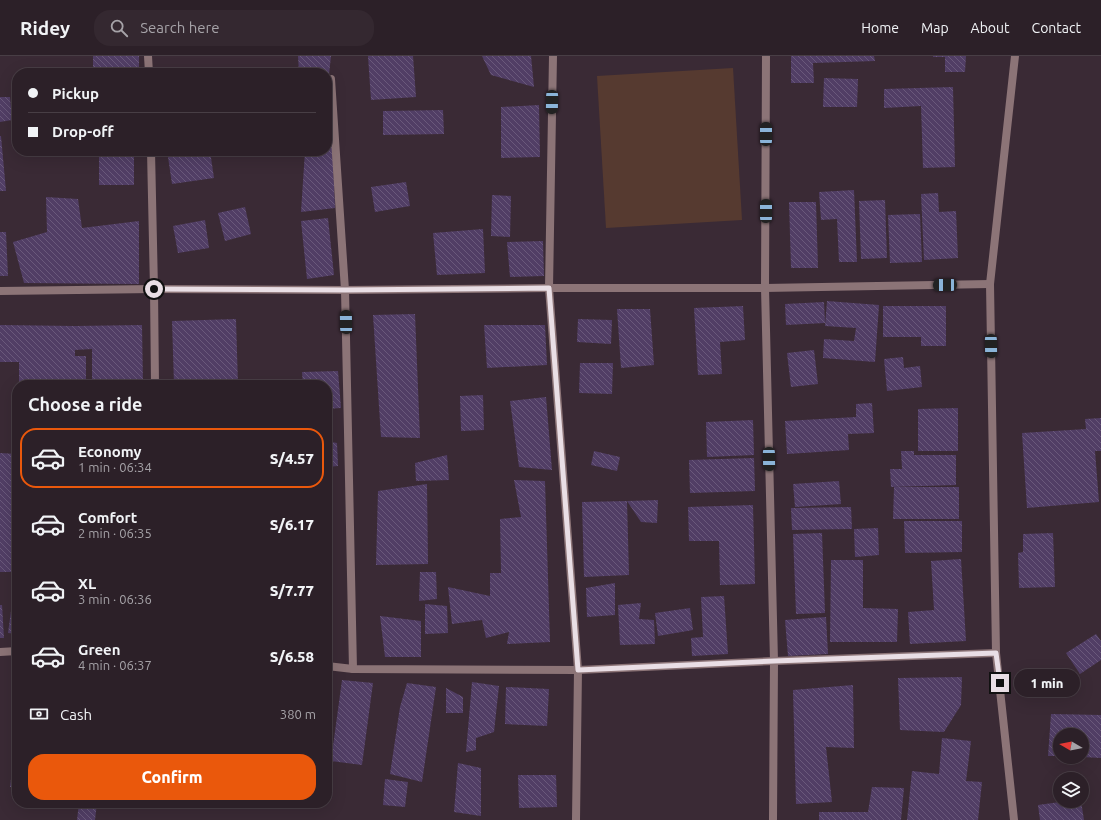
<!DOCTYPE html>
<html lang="en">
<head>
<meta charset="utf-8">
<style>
	:root { --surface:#2c2028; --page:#342830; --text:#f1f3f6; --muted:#a6a3a8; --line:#483e45; --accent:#ea580c }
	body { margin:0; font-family:Ubuntu,sans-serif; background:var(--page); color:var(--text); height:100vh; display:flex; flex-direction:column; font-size:15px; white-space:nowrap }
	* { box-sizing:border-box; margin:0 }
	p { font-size:13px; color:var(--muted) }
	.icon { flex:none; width:22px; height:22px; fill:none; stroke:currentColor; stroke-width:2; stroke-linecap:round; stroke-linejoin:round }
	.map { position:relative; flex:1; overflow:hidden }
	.drawer { position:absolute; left:12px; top:324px; width:320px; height:428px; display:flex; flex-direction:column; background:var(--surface); border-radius:16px; box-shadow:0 4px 16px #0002,0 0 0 1px var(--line) }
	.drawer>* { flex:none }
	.top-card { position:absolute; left:12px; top:12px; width:320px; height:88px; border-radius:16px; box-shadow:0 4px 16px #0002,0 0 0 1px var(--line); display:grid; align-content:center; height:88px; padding:0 16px; background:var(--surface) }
	.needle { width:26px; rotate:280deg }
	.buttons { position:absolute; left:1053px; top:672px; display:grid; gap:8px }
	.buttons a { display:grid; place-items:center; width:36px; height:36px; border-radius:50%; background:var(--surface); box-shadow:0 4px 16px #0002,0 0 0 1px var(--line); font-size:20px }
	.end { position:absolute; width:18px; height:18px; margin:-9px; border:5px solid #e9dee5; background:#111; box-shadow:0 0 0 2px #111 }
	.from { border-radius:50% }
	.bubble { position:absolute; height:28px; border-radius:14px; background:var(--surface); box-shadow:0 4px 16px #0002,0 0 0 1px var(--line); font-size:13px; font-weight:800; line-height:28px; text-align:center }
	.car { position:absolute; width:12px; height:24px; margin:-12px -6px; border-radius:5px; box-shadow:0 0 3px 1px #0007; background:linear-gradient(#222 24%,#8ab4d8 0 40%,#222 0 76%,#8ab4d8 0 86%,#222 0) }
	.top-card b { display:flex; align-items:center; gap:14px; height:38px; font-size:15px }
	.top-card b+b { border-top:1px solid var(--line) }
	.top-card i { width:10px; height:10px; background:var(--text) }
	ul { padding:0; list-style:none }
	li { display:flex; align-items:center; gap:12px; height:60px; margin:0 8px 6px; padding:0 8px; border:2px solid transparent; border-radius:16px }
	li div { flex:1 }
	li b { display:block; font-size:15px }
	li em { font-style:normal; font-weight:800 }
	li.on { border-color:var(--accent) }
	li>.icon { width:36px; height:36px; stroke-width:1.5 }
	h2 { padding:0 16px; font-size:18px; line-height:48px }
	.pay { display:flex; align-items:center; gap:10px; height:44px; padding:0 16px; font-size:15px }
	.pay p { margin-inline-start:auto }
	.action { display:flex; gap:8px; margin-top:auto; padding:8px 16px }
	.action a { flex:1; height:46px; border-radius:16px; background:var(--accent); color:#fff; font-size:16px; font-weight:800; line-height:46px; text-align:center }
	header { display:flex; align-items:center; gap:24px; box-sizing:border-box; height:56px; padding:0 20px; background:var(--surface); border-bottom:1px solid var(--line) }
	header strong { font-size:19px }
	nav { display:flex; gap:22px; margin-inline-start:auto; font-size:14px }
	.search { width:280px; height:36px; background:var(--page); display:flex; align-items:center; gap:10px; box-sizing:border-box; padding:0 14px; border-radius:16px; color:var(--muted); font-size:15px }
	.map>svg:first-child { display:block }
	.green { fill:#563a30 }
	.building { fill:url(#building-back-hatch) }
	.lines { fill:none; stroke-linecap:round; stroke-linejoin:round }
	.minor { stroke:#8c7477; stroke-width:8 }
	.route { stroke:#e9dee5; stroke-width:5 }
</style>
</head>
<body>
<header>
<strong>Ridey</strong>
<div class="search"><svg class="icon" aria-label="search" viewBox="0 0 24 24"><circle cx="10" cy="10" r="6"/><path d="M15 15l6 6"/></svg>Search here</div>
<nav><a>Home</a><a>Map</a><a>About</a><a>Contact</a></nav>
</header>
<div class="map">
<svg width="1101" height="764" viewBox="0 0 1101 764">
	<defs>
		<pattern id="building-back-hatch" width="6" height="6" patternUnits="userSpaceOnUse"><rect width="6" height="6" fill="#513e65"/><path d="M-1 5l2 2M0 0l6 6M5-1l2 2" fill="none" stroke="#6a597b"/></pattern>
	</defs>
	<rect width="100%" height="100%" fill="#3a2a35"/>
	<path class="green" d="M733 12 742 164 606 172 597 20Z"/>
	<g class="building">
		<rect x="93" y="0" width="46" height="17"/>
		<path d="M298 0H331L328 28H327V17H299Z"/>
		<path d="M368 0H413L416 41 371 44Z"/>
		<path d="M482 0H531L534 31 491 19Z"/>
		<path d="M791 0H874L875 5 813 7 814 27H791Z"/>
		<path d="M933 0H966L965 16H945V1H933Z"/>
		<path d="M172 12 192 13V17H172Z"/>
		<path d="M824 22 858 23 857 51H823Z"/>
		<path d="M953 31 955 111 923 112 921 50 884 52V33Z"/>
		<path d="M0 41H10L12 64 0 66Z"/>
		<path d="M539 49 540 101 501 102V51Z"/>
		<path d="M443 54 444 78 383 79V55Z"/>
		<path d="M0 80H1L6 135H0Z"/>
		<path d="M327 82H332L335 152 301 156 305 95H327Z"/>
		<rect x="99" y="95" width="35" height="34"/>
		<path d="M210 95 214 122 172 128 168 101Z"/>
		<path d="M406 126 410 150 375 156 371 131Z"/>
		<path d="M854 134 857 206H839L837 163 821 164 819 136Z"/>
		<path d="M938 137 939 156 956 155 958 202 924 204 921 138Z"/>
		<path d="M492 139 511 140 510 181 491 180Z"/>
		<path d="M46 141 78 143 82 172 139 165V228L24 227 13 186 47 176Z"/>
		<path d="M885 144 887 202 861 203 859 145Z"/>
		<path d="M789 146H816L818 212H791Z"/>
		<path d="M245 151 251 178 225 185 218 157Z"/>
		<path d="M920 158 922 206 890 207 888 159Z"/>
		<path d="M328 162 334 219 307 223 301 165Z"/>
		<path d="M205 164 209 192 178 197 173 170Z"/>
		<path d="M483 173 485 217 437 219 433 177Z"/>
		<path d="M0 176H6L8 220H0Z"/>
		<path d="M543 185 544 220 510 221 507 186Z"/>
		<path d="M827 245 879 249 875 306 823 302 824 283 854 285 856 272 825 270Z"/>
		<path d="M824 246 825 267 786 269 785 248Z"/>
		<path d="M743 250 745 284 720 286 722 318 698 319 694 252Z"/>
		<path d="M883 250H946V290H921V281H883Z"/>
		<path d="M617 253H650L654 309 621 312Z"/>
		<path d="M415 258 420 382 381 381 373 259Z"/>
		<path d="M236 263 238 329H174L172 265Z"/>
		<path d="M578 263 612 264 611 288 577 286Z"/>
		<path d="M0 269 75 270 142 269 143 329H92V293L75 294V300H86V329H19V306H0Z"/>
		<path d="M484 269H545L547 309 487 312Z"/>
		<path d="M814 294 818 328 791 331 787 297Z"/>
		<path d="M903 301 904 312 920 310 922 331 887 335 884 303Z"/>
		<path d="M580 307H613L612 338 579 337Z"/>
		<path d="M338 315 341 352 327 353V329H303L302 316Z"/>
		<path d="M483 339 484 374 461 375 460 340Z"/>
		<path d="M546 341 552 414 519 411 510 345Z"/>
		<path d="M872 347 874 377 848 378 849 394 787 398 785 365 856 361V348Z"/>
		<path d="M958 352V395H918V353Z"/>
		<path d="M1101 362V395H1095L1099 446 1027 452 1022 377 1086 373 1085 363Z"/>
		<path d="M753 364 754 399 707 401 706 366Z"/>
		<path d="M327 385 337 387 338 410 327 411Z"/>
		<path d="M594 395 620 401 617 415 591 409Z"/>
		<path d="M901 395H914V399H956V429L891 431 890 413H902Z"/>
		<path d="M0 397 17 398V445H13V459H17V516H0Z"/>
		<path d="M447 399 449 424 416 425 415 407Z"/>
		<path d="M754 402 755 435 690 437 689 404Z"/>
		<path d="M514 424 545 425 550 586 507 588 509 576 486 582 482 564 452 568 448 531 490 540V517H501L500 463 521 461Z"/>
		<path d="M839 425 841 448 795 451 793 428Z"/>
		<path d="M427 428 428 508 376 509 378 435Z"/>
		<path d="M894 431H959V463H893Z"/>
		<path d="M658 444 657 467 641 466 627 445Z"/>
		<path d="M627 445 629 519 584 521 582 446Z"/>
		<path d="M753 449 755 528 720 529 719 485H689L688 451Z"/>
		<path d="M851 451 852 473 792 474 791 452Z"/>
		<path d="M904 465H962V496L905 497Z"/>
		<path d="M878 472 879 499 855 501 854 473Z"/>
		<path d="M822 477 825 557 796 558 793 478Z"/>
		<path d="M1053 477 1055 531 1019 532 1018 497 1023 496V478Z"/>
		<path d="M961 503 966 585 910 588 908 556 934 554 931 505Z"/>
		<path d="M831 504H863V552L898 553 897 586H830Z"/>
		<path d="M420 516H436L437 543 419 545Z"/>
		<path d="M615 527V559L587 561 586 532Z"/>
		<path d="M724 540 728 598 692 600 691 582 703 581 701 541Z"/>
		<path d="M641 547 639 563 654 564 655 588 620 589 618 549Z"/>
		<path d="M425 548 447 550 448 577 425 578Z"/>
		<path d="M0 549H2L4 582H0Z"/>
		<path d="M690 552 693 574 658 580 655 557Z"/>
		<path d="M11 555H17V578L8 577Z"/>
		<path d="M380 560 421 565V601H385Z"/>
		<path d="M826 561 828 598 788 600 785 564Z"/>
		<path d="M1096 578 1101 585V604L1080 618 1066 597Z"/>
		<path d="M962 621 961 649 944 676 900 674 898 622Z"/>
		<path d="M342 624 373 627 362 709 331 705Z"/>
		<path d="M472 626 499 630 494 676 476 682V694L466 696Z"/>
		<path d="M407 627 436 631 422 726 390 718 400 651Z"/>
		<path d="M853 629 854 692 826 691 832 746 796 748 793 634Z"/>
		<path d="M506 631 549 633 547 670 505 668Z"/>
		<path d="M446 632 463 641V657H446Z"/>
		<path d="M1051 658 1101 659V702L1082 701V679H1060V700H1048Z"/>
		<path d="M16 682H17V731H10Z"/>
		<path d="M942 682 971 685 966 725 982 726 978 764H907L912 715 939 718Z"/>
		<path d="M458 707 481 712V760L454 756Z"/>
		<path d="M518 719H556L557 751 519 752Z"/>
		<path d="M385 723 408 726 405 751 383 749Z"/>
		<path d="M872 731 904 732 901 764H819V756H868Z"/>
		<path d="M1067 745H1081L1084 764H1040L1038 749Z"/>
		<path d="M79 747H97L95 764H77Z"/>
	</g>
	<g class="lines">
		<g class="minor">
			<path d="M148 0 149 17"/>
			<path d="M553 0 549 232 578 614 576 764"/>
			<path d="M766 0 765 232 774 605 773 764"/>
			<path d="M331 23 345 234 353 613"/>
			<path d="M151 95 154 233 155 329"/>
			<path d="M0 235 154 233 345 234 549 232H765L990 228"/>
			<path d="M0 596 17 595"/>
			<path d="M327 610 353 613 578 614 774 605 996 597"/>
			<path d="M1014 764 996 597 990 228 1015 0"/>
		</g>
	</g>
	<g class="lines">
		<path class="route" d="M154 233 345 234 549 232 578 614 774 605 996 597 1000 627"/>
	</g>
</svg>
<div class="buttons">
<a><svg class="needle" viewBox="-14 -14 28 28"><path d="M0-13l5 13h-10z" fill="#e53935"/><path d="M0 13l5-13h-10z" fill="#a6a3a8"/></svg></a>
<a><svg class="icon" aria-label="layers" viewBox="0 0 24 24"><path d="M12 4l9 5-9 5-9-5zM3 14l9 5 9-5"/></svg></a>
</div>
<i class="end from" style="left:154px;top:233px"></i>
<i class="end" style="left:1000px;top:627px"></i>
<div class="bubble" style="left:1014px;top:613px;width:66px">1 min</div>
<i class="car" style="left:552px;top:46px;rotate:181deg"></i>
<i class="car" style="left:766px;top:78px;rotate:0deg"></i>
<i class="car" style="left:766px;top:155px;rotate:0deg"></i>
<i class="car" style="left:945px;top:229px;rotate:269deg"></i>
<i class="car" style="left:346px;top:266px;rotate:359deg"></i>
<i class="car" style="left:991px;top:290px;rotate:179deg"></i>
<i class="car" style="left:769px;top:403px;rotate:179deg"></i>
<div class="top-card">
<b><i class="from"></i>Pickup</b>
<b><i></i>Drop-off</b>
</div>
<section class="drawer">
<h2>Choose a ride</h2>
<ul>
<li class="on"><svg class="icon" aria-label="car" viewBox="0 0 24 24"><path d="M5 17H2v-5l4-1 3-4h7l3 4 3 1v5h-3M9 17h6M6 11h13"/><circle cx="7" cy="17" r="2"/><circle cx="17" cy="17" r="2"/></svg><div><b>Economy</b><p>1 min · 06:34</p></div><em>S/4.57</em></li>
<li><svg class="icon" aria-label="car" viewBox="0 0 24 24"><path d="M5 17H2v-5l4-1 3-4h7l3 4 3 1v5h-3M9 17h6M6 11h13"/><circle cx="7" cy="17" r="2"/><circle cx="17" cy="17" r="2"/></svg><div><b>Comfort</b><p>2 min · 06:35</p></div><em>S/6.17</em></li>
<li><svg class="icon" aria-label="car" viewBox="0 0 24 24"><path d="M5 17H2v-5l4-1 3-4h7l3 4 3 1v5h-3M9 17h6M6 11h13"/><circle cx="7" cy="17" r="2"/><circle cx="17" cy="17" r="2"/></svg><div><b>XL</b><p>3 min · 06:36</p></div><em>S/7.77</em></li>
<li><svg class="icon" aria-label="car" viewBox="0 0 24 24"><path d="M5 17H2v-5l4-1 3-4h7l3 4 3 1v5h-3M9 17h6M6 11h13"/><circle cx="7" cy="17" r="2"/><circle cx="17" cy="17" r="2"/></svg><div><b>Green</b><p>4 min · 06:37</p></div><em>S/6.58</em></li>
</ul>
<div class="pay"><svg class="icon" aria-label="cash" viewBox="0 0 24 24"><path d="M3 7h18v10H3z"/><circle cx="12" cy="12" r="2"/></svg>Cash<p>380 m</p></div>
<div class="action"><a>Confirm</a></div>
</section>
</div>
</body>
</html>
